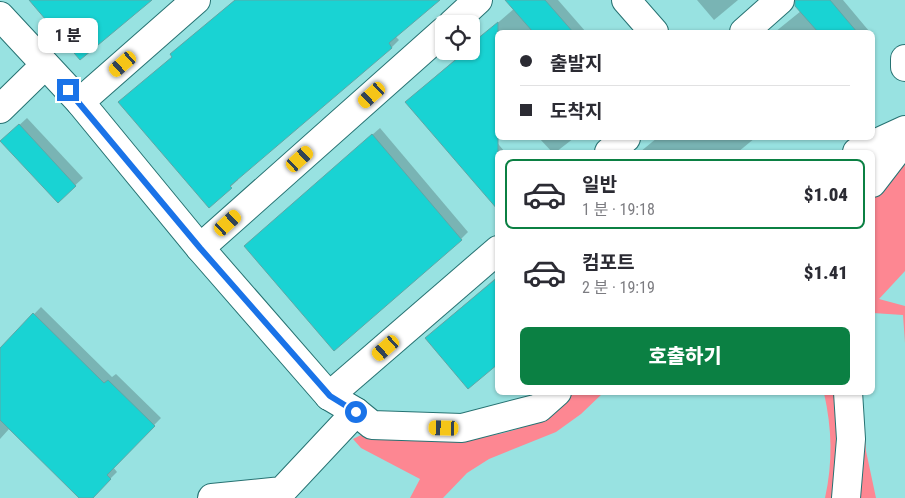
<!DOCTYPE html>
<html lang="ko">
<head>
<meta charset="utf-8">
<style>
	:root { --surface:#fff; --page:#f7f7f7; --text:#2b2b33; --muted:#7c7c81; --line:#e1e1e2; --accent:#0b8043 }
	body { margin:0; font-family:"Roboto Condensed","Noto Sans KR",sans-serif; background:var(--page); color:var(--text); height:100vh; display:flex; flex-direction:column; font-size:19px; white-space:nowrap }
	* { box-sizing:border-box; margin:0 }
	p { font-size:16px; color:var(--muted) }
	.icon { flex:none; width:28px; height:28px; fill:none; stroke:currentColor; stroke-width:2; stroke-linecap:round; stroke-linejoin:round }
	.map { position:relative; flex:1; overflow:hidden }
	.panel { position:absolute; left:495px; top:150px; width:380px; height:245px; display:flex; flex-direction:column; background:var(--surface); border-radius:8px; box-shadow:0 1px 4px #0004 }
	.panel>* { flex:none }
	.hud { position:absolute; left:495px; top:30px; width:380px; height:110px; border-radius:8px; box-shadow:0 1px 4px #0004; display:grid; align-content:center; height:110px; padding:0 25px; background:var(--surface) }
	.tools { position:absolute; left:435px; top:15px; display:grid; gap:10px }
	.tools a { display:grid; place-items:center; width:45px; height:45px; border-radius:8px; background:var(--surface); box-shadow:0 1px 4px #0004; font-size:25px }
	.end { position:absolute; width:22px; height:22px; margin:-11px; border:6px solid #1a73e8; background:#fff; box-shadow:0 0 0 2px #fff }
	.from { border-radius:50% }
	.bubble { position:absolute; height:35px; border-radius:8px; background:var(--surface); box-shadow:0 1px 4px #0004; font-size:16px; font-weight:800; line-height:35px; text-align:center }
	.car { position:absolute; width:15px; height:30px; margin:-15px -8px; border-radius:6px; box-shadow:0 0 4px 1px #0007; background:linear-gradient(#f5c518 24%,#345 0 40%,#f5c518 0 76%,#345 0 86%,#f5c518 0) }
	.hud b { display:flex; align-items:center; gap:18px; height:48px; font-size:19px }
	.hud b+b { border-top:1px solid var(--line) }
	.hud i { width:12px; height:12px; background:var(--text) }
	ul { padding:9px 0 0; list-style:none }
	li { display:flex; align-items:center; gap:15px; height:70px; margin:0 10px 8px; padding:0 15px; border:2px solid transparent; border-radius:8px }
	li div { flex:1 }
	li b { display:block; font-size:19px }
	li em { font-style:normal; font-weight:800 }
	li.current { border-color:var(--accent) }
	li>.icon { width:45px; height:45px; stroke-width:1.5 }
	.action { display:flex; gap:10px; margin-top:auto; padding:10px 25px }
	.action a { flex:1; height:58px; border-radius:8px; background:var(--accent); color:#fff; font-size:20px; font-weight:800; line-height:58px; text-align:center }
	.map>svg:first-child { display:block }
	.green { fill:#fd8792 }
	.shadow { fill:#0003 }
	.building { fill:#19d3d3; stroke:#5ea7a7 }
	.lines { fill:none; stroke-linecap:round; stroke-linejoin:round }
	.minor-casing { stroke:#267272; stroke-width:30 }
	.minor { stroke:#fff; stroke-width:28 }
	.route { stroke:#1a73e8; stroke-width:6 }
</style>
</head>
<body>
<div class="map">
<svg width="905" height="498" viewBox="0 0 905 498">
	<rect width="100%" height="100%" fill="#98e2e1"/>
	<g class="green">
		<path d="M905 159V271L879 299 905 306V343L903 315 873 313 872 195Z"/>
		<path d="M574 393H603L581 414 556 432 489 459 467 473 443 498H410L420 479 361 448 353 439 363 434C424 437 492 449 548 415 557 410 566 400 574 393Z"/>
		<path d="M824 393H843L840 498H825C833 462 832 429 824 393Z"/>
		<path d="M855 393H862L866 451 876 498H853Z"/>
	</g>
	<g class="shadow">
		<path d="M235 0H439L395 36 399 40 392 47 236 178 238 180 209 206 174 56 179 47Z"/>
		<path d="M524 0H558L586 32H498L494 139 505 152H498L414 95 465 51H471V46Z"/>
		<path d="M697 0H738L714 20Z"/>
		<path d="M806 0H843L869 31 867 32H775L801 11Z"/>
		<path d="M27 118 83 178 58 201 2 141Z"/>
		<path d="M380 128 468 232 461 239H253Z"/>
		<path d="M539 138H574L556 152H552Z"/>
		<path d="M657 138H755L738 152H640Z"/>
		<path d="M498 276V361L434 331Z"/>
		<path d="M41 307 112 377 116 374 161 418 113 467 117 472 91 498H80L9 429 0 439V349Z"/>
	</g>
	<g class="building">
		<path d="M29 0H152L80 60Z"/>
		<path d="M235 0H440L389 43 392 48 230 186 232 188 209 208 118 102 172 57 170 54Z"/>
		<path d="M505 0H545L573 32H533Z"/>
		<path d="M795 0H830L857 32H818L795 6Z"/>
		<path d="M498 22V210L405 102 459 57 457 56 463 51H471V44Z"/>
		<path d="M19 124 76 186 58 203 0 141Z"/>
		<path d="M372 134 462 240 334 351 244 246Z"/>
		<path d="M498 277V364L468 389 425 338Z"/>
		<path d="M33 313 104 383 108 380 155 426 107 475 111 479 93 498H79L0 420V348Z"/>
	</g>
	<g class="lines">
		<g class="minor-casing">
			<g id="minor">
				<path d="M626 0 654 32"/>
				<path d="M0 16 80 102 200 248 329 396 356 412 372 425 462 428 539 408 557 392"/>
				<path d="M452 24 478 0"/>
				<path d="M744 32 780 0"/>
				<path d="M905 59V67"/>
				<path d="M80 102 196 0"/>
				<path d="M0 109 45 65"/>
				<path d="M609 152 626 138"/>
				<path d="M857 152 905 130"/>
				<path d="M872 183 905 140"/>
				<path d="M200 248 444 31"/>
				<path d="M329 396 498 250"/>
				<path d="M212 498 282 491 356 412"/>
				<path d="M846 498 851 439 848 392"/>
			</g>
		</g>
		<use href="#minor" class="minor"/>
	</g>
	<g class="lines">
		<path class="route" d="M68 90 200 248 330 396 356 412"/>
	</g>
</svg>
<div class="tools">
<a><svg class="icon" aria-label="locate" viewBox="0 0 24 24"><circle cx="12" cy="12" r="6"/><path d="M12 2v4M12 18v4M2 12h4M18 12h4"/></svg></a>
</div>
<i class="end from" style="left:356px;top:412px"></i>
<i class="end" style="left:68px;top:90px"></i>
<div class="bubble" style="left:38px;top:18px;width:60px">1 분</div>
<i class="car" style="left:123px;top:64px;rotate:229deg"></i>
<i class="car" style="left:372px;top:95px;rotate:228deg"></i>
<i class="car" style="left:300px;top:159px;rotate:48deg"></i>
<i class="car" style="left:228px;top:223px;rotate:48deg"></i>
<i class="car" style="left:386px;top:348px;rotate:229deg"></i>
<i class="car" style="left:444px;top:428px;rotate:272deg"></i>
<div class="hud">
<b><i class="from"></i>출발지</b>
<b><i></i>도착지</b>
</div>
<section class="panel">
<ul>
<li class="current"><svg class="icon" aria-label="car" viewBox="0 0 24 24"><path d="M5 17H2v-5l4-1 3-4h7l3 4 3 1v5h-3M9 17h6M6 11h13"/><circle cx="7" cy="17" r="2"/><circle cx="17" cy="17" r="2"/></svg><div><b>일반</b><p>1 분 · 19:18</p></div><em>$1.04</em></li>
<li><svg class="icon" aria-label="car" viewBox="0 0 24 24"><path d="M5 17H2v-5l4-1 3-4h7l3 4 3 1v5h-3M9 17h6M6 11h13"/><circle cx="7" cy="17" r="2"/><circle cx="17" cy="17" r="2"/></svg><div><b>컴포트</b><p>2 분 · 19:19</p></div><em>$1.41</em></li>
</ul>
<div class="action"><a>호출하기</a></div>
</section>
</div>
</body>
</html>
